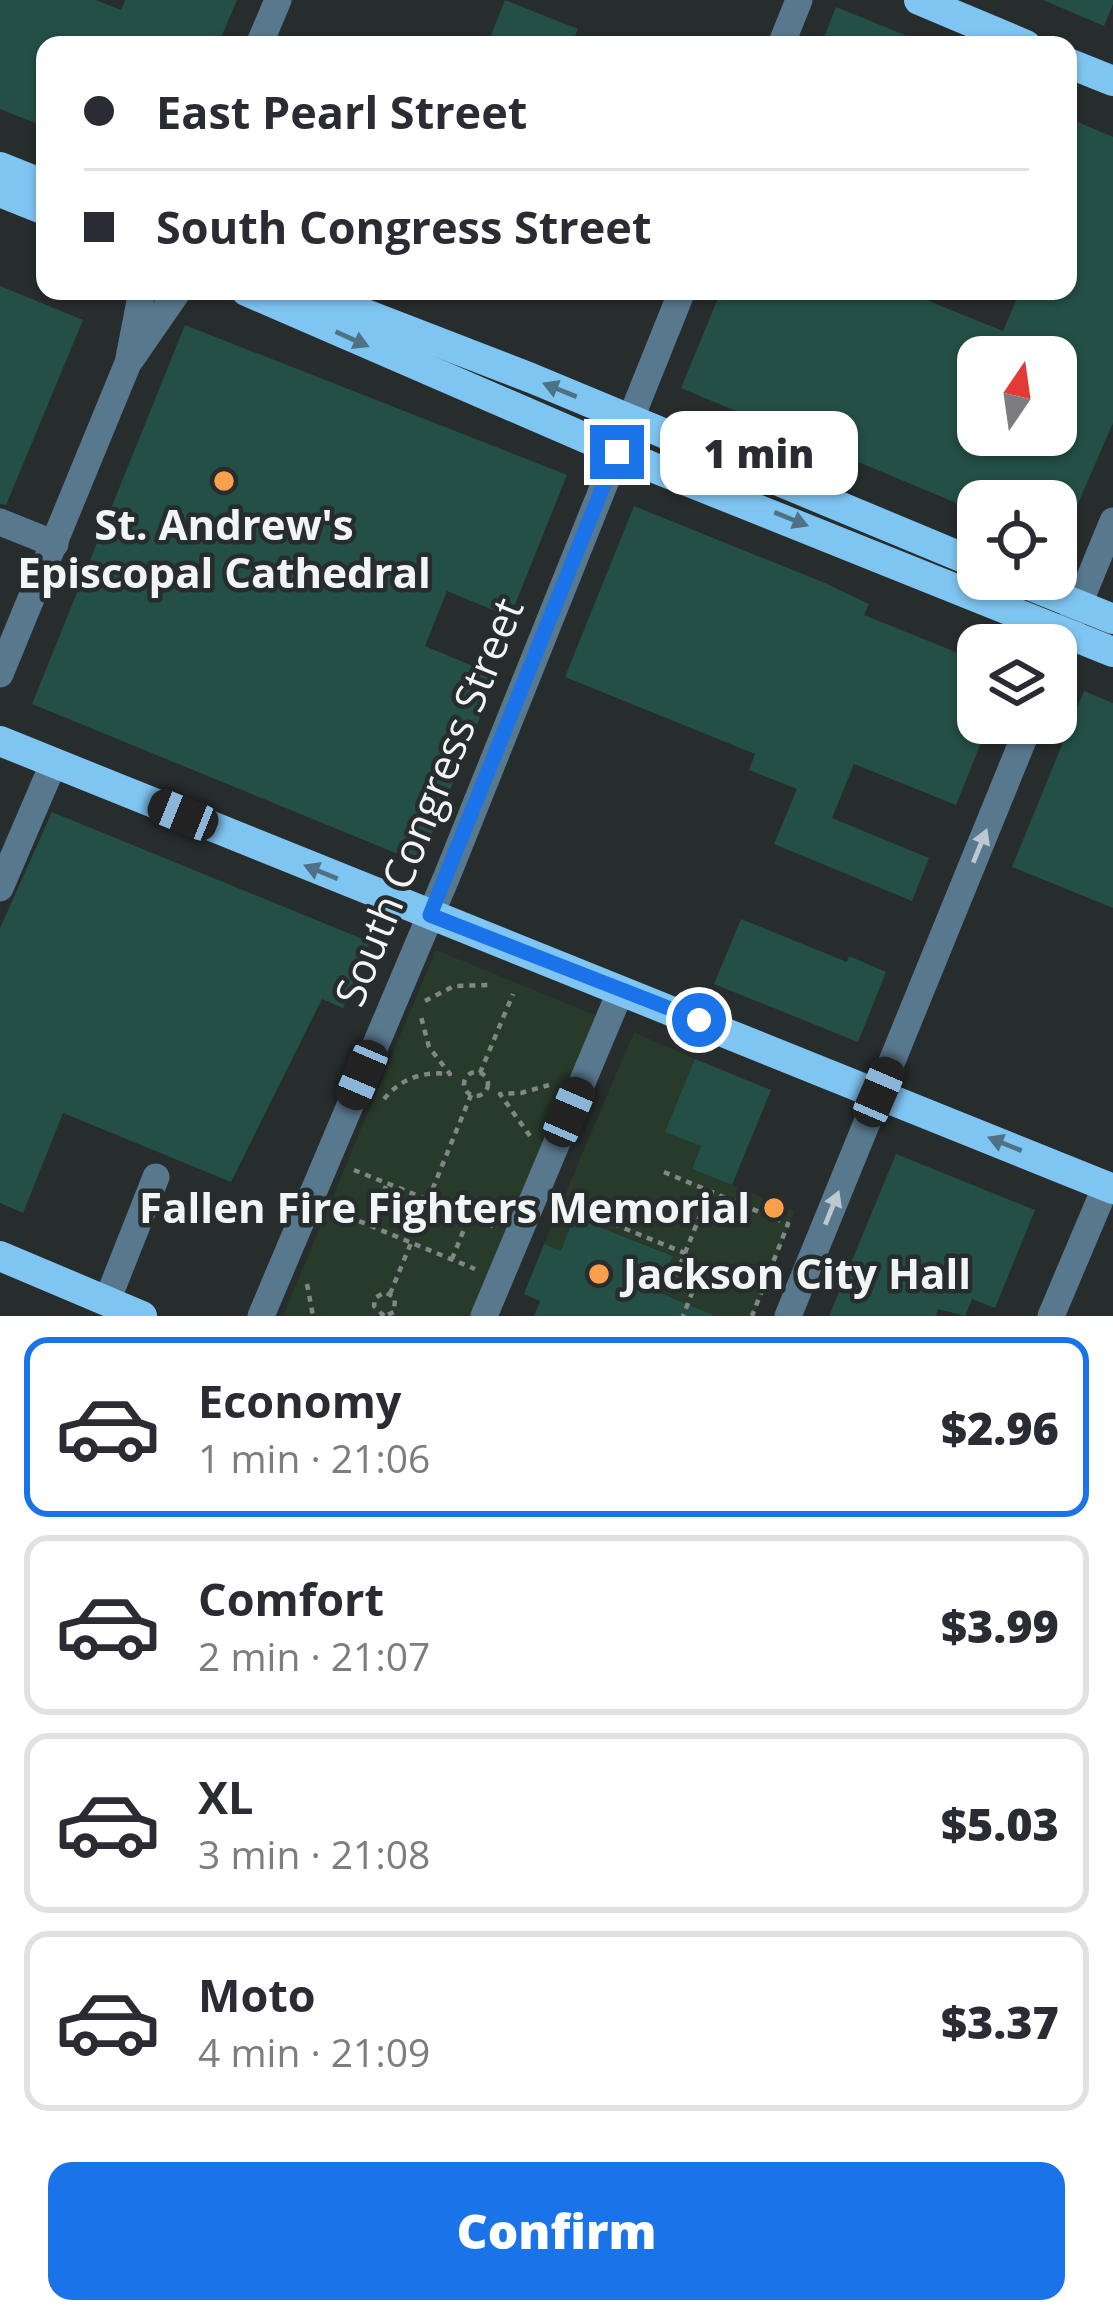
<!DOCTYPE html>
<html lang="en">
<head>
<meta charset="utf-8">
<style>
	:root { --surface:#fff; --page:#f7f7f7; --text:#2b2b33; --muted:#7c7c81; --line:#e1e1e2; --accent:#1a73e8 }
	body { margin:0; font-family:"Open Sans",sans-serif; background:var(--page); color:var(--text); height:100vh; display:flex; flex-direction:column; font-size:45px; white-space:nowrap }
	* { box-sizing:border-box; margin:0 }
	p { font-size:39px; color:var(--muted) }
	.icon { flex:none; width:66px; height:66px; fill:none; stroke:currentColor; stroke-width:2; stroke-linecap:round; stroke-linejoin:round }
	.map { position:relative; height:1316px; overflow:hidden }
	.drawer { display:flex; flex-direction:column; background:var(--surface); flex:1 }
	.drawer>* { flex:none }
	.hud { position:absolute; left:36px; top:36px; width:1041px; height:264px; border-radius:24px; box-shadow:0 3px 9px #0004; display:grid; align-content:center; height:264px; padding:0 48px; background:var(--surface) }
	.needle { width:78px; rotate:13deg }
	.tools { position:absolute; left:957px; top:336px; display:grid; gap:24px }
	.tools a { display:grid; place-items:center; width:120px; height:120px; border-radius:24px; background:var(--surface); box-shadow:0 3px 9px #0004; font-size:60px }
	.end { position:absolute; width:54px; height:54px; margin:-27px; border:15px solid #1a73e8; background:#fff; box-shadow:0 0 0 6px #fff }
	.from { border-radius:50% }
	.bubble { position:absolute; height:84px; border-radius:24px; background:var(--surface); box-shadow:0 3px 9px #0004; font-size:39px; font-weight:800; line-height:84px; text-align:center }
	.car { position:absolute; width:36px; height:72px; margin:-36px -18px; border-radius:15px; box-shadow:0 0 9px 3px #0007; background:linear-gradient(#222 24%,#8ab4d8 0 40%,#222 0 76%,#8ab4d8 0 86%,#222 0) }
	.hud b { display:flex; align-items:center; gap:42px; height:114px; font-size:45px }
	.hud b+b { border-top:3px solid var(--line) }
	.hud i { width:30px; height:30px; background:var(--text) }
	ul { padding:21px 0 0; list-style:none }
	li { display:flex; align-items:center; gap:36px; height:180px; margin:0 24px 18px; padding:0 24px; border:6px solid var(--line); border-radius:24px }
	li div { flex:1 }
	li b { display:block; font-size:45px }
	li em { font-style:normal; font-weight:800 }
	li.current { border-color:var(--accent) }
	li>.icon { width:108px; height:108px; stroke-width:1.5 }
	.button { display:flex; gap:24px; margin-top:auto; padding:24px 48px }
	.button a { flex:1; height:138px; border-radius:24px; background:var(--accent); color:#fff; font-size:48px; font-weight:800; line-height:138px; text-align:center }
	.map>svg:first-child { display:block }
	.green { fill:#283b2b }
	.building { fill:#234f46; fill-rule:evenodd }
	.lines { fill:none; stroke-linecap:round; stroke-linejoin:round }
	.path { stroke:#828686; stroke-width:4.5; stroke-dasharray:6 6; stroke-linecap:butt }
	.minor { stroke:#58788e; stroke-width:27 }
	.major { stroke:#7fc5f2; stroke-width:30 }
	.oneway { fill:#4f7186 }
	.oneway2 { fill:#bcc9d1 }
	.route { stroke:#1a73e8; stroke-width:15 }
	.poi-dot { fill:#f9a04c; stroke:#272c2d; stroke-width:4.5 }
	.labels { text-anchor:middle; stroke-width:9; stroke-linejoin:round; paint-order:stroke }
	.poi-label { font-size:42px; font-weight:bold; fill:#f2f5f5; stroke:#272c2d }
	.street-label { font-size:42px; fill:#f2f5f5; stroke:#272c2d }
</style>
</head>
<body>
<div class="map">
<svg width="1113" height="1316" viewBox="0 0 1113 1316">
	<rect width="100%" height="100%" fill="#272c2d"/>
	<g class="green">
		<path d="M436 950 597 1016 471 1316H283Z"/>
		<path d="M634 1032 695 1059 666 1131 701 1146 692 1169 795 1211 753 1316H675L681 1301 658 1292 672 1255 575 1217 561 1251 544 1244Z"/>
	</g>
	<g class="building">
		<path d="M0 0H96L121 10 125 0H237L218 45H45V127L0 109Z"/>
		<path d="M505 0 578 29 571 45H487Z"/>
		<path d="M1043 0H1113V4L1104 26Z"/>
		<path d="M836 7 927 44V45H821Z"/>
		<path d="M1068 118 1113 137V423L1056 554V501H978V512L681 388 721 291H904L1003 331 1020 291H1068ZM978 346 1005 357H1056V435H978Z"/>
		<path d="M0 286 83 320 6 505 0 504Z"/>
		<path d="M185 325 567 475 510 617 447 591 425 646 497 676 420 863 32 704Z"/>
		<path d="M634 506 825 583 869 604 864 615 978 661V723H989L956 805 854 764 832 818 929 858 912 901 774 844 797 789 749 770 755 754 565 677Z"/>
		<path d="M1084 691 1113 703V908L1012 867Z"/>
		<path d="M52 812 370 942 343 1008 322 999 231 1182 63 1113 23 1213 0 1203V928Z"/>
		<path d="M741 919 847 962 849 956 886 972 858 1042 714 984Z"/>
		<path d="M695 1059 771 1090 732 1185 692 1169 701 1146 665 1132Z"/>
		<path d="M896 1154 1035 1210 995 1308 972 1299 965 1316 938 1309 936 1316H829Z"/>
		<path d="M574 1217 673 1256 658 1292 715 1316H534L540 1301 524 1294 544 1244 561 1251Z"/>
	</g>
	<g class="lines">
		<g class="path">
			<path d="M1059 552 1060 559"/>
			<path d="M425 1001 454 986 490 985"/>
			<circle cx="476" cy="1084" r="12"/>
			<path d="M480 1073 513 994"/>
			<path d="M384 1099C401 1078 424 1071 450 1074L429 1047 420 1013"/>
			<path d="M530 1136 500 1094 521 1093 549 1085"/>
			<path d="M354 1170 493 1226"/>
			<path d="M664 1172 788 1224 752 1316"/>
			<path d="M428 1200 471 1095"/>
			<path d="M569 1206 685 1253 672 1285 692 1293 683 1316"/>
			<path d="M337 1212 475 1269"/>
			<path d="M370 1225 386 1186"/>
			<path d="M685 1253 710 1191"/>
			<path d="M452 1259 469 1217"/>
			<path d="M307 1284 313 1316"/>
			<path d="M390 1294 411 1243"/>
			<path d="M384 1316 374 1306 375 1298 385 1292 395 1298 394 1312 385 1316"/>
		</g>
		<g class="minor">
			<path d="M259 45 278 0"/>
			<path d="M781 45 799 0"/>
			<path d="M131 359 178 291"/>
			<path d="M0 522 55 544"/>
			<path d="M1056 660 1113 521"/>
			<path d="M0 674 128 363 142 291"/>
			<path d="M0 888 54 762"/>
			<path d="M107 1301 156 1177"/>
			<path d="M261 1316 447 876 682 291"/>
			<path d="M484 1316 621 990"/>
			<path d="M788 1316 1030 723"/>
			<path d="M1051 1316 1106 1186"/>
		</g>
		<g class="major">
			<path d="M919 0 1026 45"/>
			<path d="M1068 63 1113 81"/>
			<path d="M0 167 45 185"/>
			<path d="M0 192 45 210"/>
			<path d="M246 291 657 469 1113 652"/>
			<path d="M306 291 531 378 978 564"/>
			<path d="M1014 579 1113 619"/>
			<path d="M0 741 1113 1189"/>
			<path d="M0 1256 142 1316"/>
		</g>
	</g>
	<defs><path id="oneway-solid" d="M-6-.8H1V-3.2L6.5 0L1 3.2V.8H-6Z" transform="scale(3)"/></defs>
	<g class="oneway">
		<use href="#oneway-solid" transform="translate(352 339) rotate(24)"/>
		<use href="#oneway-solid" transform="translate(560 390) rotate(-158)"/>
		<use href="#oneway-solid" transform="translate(791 519) rotate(22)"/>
		<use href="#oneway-solid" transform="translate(321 872) rotate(-158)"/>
		<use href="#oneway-solid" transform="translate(1005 1144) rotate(-158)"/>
	</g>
	<g class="oneway2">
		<use href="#oneway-solid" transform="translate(980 846) rotate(-68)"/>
		<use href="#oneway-solid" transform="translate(832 1208) rotate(-68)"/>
	</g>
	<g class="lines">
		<path class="route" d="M617 452 430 915 699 1020"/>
	</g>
	<g class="poi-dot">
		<circle cx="224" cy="481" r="12"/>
		<circle cx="774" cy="1208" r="12"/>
		<circle cx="599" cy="1274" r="12"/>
	</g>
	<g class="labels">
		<g class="poi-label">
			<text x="224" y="540">St. Andrew's<tspan x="224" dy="48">Episcopal Cathedral</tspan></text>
			<text x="750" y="1223" text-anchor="end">Fallen Fire Fighters Memorial</text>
			<text x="623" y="1289" text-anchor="start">Jackson City Hall</text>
		</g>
		<g class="street-label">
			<text transform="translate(429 802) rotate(-68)" y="15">South Congress Street</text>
		</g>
	</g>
</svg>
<div class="tools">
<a><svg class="needle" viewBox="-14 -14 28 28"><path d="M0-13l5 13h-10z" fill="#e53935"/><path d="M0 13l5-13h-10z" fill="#7c7c81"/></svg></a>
<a><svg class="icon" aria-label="locate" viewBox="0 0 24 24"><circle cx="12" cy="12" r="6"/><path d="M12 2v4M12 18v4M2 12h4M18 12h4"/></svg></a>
<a><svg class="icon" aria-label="layers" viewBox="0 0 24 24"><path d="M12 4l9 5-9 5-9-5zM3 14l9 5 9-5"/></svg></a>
</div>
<i class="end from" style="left:699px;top:1020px"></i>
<i class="end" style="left:617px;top:452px"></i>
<div class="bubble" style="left:660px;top:411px;width:198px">1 min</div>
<i class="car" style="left:183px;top:815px;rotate:292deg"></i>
<i class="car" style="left:362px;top:1075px;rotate:203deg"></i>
<i class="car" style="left:879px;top:1092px;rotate:23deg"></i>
<i class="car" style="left:569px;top:1112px;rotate:23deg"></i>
<div class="hud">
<b><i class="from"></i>East Pearl Street</b>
<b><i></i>South Congress Street</b>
</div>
</div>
<section class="drawer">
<ul>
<li class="current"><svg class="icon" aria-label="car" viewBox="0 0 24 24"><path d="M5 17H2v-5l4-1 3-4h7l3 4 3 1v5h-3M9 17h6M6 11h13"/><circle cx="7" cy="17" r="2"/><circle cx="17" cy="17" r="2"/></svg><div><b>Economy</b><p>1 min · 21:06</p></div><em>$2.96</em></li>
<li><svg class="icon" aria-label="car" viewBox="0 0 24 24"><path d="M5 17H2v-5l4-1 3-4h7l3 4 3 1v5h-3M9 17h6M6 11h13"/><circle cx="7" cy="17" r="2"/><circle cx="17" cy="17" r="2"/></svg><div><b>Comfort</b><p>2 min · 21:07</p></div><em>$3.99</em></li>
<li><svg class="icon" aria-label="car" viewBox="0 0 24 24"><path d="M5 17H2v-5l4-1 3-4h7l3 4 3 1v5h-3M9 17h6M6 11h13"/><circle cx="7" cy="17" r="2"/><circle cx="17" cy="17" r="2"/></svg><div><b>XL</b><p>3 min · 21:08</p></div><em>$5.03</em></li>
<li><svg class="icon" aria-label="car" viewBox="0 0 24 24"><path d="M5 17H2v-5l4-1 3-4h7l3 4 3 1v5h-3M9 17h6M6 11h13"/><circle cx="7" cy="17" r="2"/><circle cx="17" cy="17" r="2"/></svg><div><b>Moto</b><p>4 min · 21:09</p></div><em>$3.37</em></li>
</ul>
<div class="button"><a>Confirm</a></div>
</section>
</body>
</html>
